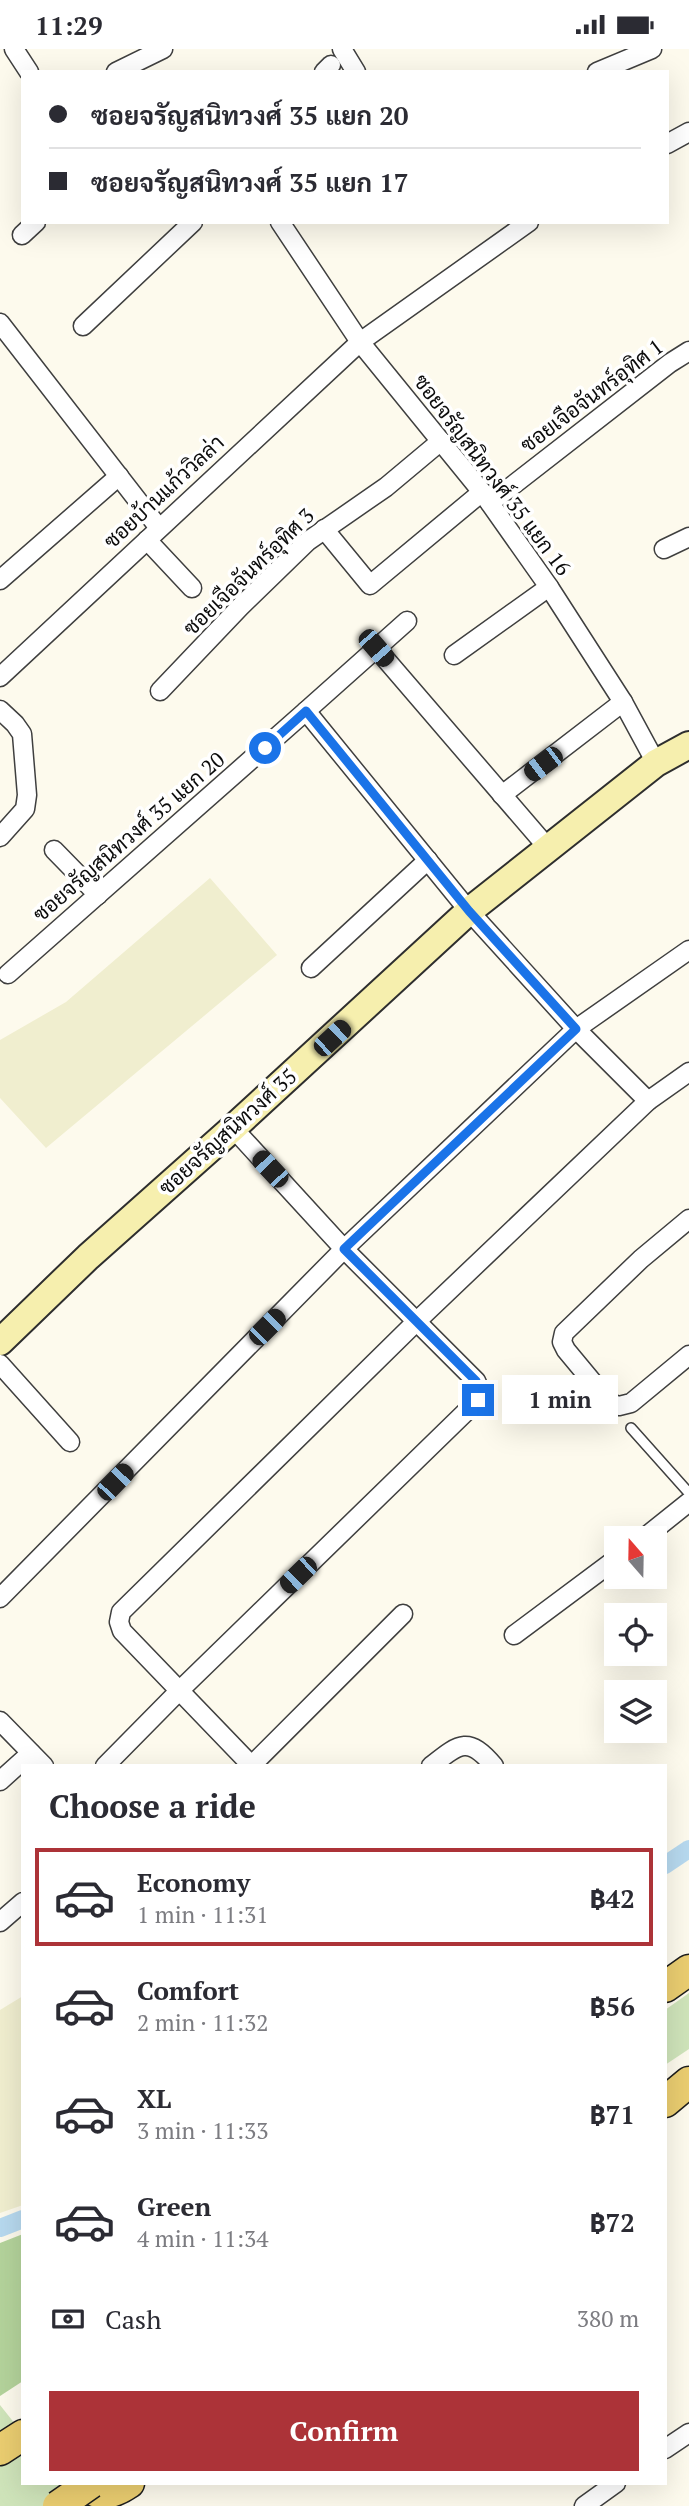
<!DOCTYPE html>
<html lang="en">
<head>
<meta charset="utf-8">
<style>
	:root { --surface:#fff; --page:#f7f7f7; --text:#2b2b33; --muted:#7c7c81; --line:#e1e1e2; --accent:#ac3338 }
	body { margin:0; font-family:"PT Serif",Sarabun,serif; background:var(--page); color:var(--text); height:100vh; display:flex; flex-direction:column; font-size:26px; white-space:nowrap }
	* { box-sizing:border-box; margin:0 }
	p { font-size:23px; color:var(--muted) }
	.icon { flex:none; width:38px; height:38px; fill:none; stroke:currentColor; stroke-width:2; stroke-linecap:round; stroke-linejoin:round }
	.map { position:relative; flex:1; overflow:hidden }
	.details { position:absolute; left:21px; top:1715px; width:646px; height:721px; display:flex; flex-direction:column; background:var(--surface); border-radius:0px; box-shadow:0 7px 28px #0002 }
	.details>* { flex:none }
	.banner { position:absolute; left:21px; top:21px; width:648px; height:154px; border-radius:0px; box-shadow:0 7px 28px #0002; display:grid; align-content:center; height:154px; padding:0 28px; background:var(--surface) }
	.needle { width:46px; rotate:340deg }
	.buttons { position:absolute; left:604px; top:1477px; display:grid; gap:14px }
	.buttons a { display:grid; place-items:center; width:63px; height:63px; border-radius:0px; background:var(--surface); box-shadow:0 7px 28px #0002; font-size:35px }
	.end { position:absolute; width:32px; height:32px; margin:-16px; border:9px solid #1a73e8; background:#fff; box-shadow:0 0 0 4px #fff }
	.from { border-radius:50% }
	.bubble { position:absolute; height:49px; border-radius:0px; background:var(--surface); box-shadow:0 7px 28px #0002; font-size:23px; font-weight:800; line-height:49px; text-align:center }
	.car { position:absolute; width:21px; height:42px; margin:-21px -10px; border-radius:9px; box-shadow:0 0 5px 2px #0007; background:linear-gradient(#222 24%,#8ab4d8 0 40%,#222 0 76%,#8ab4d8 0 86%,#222 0) }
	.banner b { display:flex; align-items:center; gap:24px; height:66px; font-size:26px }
	.banner b+b { border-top:2px solid var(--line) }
	.banner i { width:18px; height:18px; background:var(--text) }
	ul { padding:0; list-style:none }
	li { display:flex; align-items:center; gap:21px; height:98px; margin:0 14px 10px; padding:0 14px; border:4px solid transparent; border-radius:0px }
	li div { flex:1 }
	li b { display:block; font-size:26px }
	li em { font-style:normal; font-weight:800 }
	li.on { border-color:var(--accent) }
	li>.icon { width:63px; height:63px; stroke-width:1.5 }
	h2 { padding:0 28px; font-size:32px; line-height:84px }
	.pay { display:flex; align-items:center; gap:18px; height:77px; padding:0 28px; font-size:26px }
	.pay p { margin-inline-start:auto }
	.button { display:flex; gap:14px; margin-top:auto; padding:14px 28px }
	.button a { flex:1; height:80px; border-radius:0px; background:var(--accent); color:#fff; font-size:28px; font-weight:800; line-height:80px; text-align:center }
	.status { display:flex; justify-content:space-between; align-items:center; height:49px; padding:0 35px; background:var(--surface); direction:ltr }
	.status svg { height:19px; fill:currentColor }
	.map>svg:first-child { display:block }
	.farmland { fill:#f0eecf }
	.green { fill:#cfe4ba }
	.forest { fill:#b4d39b }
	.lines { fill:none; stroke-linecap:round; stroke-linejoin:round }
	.canal { stroke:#b7d9ef; stroke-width:18 }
	.lane-casing { stroke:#3f3f3f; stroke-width:12 }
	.street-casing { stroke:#3f3f3f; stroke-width:21 }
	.secondary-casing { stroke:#2e2e2e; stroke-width:30 }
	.primary-casing { stroke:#1d1d1d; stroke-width:33 }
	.lane { stroke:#fff; stroke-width:9 }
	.street { stroke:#fff; stroke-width:18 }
	.secondary { stroke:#f6efae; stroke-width:26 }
	.primary { stroke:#eacd70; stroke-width:30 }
	.primary-bridge-casing { stroke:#1d1d1d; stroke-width:33; stroke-linecap:butt }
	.primary-bridge { stroke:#eacd70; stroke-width:30 }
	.route { stroke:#1a73e8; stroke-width:9 }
	.labels { text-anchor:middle; stroke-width:7; stroke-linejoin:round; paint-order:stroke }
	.street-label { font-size:21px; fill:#0c0c0c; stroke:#fff }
</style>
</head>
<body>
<div class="status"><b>11:29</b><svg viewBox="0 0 49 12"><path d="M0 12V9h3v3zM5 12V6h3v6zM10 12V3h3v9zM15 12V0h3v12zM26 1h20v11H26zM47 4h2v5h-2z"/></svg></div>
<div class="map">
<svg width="689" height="2457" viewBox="0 0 689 2457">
	<rect width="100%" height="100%" fill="#fdfaed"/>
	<g class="farmland">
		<path d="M210 829 277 906 46 1099 0 1049V991L66 953Z"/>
		<path d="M23 1947V2156L0 2164V1961Z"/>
	</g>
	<g class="green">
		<path d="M689 1944V2000L665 2016V1961Z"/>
		<path d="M0 2356 23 2385V2434H63L81 2457H0Z"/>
	</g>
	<path class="forest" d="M23 2185V2332L0 2347V2194Z"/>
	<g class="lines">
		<g class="canal">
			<path d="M665 1816 689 1800"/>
			<path d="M0 2179 23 2170"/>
		</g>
		<g class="lane-casing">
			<path id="lane" d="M631 1379 689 1444"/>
		</g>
		<g class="street-casing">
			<g id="street">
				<path d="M14 0 29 23"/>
				<path d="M342 0 356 23"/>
				<path d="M116 23 163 0"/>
				<path d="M324 23 331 16"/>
				<path d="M597 23 652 0"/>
				<path d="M667 95 689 83"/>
				<path d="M280 173 360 293 482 443 549 538 623 653 656 714"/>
				<path d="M22 186 36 173"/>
				<path d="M0 274 159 479"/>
				<path d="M83 277 193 173"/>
				<path d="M490 454 670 314 689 302"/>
				<path d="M324 480 370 536 482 443"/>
				<path d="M147 491 192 539"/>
				<path d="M664 500 689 488"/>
				<path d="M0 531 119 427"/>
				<path d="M376 599 548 799"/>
				<path d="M454 606 549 538"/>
				<path d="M0 628 360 293 529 173"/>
				<path d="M160 642 240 558 308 492 386 438 441 392"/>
				<path d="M0 661 15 675 22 685 27 746 25 760 0 788"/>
				<path d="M306 662 407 572"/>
				<path d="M502 746 623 653"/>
				<path d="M54 801 98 846"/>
				<path d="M311 919 428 811"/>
				<path d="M8 925 306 662 469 862 576 980 648 1052"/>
				<path d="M689 1170 641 1210 564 1284 562 1293 566 1301 610 1354 619 1357 631 1354 689 1306"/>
				<path d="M0 1315 70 1393"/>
				<path d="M644 1489 689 1453"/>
				<path d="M0 1549 344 1200 576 980 689 901"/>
				<path d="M514 1586 616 1510"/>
				<path d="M0 1672 44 1717"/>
				<path d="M105 1717 178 1643 478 1351 480 1341 476 1332 344 1200 233 1079"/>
				<path d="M251 1717 403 1565"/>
				<path d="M252 1717 122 1582 119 1573 121 1563 417 1272 648 1052 689 1023"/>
				<path d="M431 1717C459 1695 468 1686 494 1717"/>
				<path d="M0 1732 31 1704"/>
				<path d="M0 1873 23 1853"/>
				<path d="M665 2400 689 2384"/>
				<path d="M584 2457 616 2434"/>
			</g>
		</g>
		<g class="secondary-casing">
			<path id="secondary" d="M0 1293 88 1208 233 1079 469 862 656 714 689 696"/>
		</g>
		<g class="primary-casing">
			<g id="primary">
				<path d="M665 1938 689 1921"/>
				<path d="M665 2053 689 2033"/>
				<path d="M0 2401 23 2386"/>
				<path d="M83 2434C98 2449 113 2445 129 2434"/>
			</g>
		</g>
		<use href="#lane" class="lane"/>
		<use href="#street" class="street"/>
		<use href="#secondary" class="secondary"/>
		<use href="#primary" class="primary"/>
		<g class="primary-bridge-casing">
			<path id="primary-bridge" d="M58 2457 91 2434"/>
		</g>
		<use href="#primary-bridge" class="primary-bridge"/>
	</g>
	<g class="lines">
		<path class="route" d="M265 699 306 662 469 862 576 980 344 1200 476 1332 481 1342 478 1351"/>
	</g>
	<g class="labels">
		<g class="street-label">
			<text transform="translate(592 347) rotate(-37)" y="7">ซอยเจือจันทร์อุทิศ 1</text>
			<text transform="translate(492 426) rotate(53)" y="7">ซอยจรัญสนิทวงศ์ 35 แยก 16</text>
			<text transform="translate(164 443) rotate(-43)" y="7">ซอยบ้านแก้ววิลล่า</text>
			<text transform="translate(249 523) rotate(-44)" y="7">ซอยเจือจันทร์อุทิศ 3</text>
			<text transform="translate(129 788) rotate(-41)" y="7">ซอยจรัญสนิทวงศ์ 35 แยก 20</text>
			<text transform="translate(228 1083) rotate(-42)" y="7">ซอยจรัญสนิทวงศ์ 35</text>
		</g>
	</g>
</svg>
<div class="buttons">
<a><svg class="needle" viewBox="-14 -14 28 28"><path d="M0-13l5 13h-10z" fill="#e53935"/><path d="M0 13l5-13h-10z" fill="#7c7c81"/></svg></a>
<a><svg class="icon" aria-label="locate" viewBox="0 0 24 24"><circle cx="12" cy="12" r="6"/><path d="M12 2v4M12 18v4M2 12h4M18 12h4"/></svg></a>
<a><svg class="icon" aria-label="layers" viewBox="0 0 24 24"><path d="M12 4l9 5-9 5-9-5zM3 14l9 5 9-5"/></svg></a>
</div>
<i class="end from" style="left:265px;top:699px"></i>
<i class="end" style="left:478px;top:1351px"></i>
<div class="bubble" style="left:502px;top:1326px;width:116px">1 min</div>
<i class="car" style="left:376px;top:599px;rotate:139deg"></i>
<i class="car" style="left:543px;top:715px;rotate:233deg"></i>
<i class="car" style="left:332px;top:989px;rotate:47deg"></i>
<i class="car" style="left:270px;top:1120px;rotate:317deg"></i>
<i class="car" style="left:267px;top:1278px;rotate:45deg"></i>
<i class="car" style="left:115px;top:1433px;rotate:44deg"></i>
<i class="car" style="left:298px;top:1526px;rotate:226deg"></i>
<div class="banner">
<b><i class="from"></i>ซอยจรัญสนิทวงศ์ 35 แยก 20</b>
<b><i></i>ซอยจรัญสนิทวงศ์ 35 แยก 17</b>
</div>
<section class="details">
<h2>Choose a ride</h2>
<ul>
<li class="on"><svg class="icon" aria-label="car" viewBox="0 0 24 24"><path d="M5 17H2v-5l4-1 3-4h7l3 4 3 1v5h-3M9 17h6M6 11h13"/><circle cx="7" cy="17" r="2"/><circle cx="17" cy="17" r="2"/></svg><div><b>Economy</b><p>1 min · 11:31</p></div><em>฿42</em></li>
<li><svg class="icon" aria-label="car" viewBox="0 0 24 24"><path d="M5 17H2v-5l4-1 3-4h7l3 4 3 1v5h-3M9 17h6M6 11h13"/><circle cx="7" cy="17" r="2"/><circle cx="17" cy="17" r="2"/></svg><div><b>Comfort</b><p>2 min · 11:32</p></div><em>฿56</em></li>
<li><svg class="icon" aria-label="car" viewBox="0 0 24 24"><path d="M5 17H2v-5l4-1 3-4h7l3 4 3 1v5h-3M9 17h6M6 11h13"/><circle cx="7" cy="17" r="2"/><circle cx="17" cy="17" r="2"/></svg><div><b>XL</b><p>3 min · 11:33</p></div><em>฿71</em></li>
<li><svg class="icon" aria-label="car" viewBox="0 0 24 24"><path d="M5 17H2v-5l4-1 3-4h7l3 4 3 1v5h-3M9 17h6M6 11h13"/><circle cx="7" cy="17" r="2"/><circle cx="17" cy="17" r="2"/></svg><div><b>Green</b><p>4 min · 11:34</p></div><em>฿72</em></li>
</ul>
<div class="pay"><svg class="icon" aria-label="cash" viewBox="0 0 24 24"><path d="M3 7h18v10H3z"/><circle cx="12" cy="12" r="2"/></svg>Cash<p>380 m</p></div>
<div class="button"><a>Confirm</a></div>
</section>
</div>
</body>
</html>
